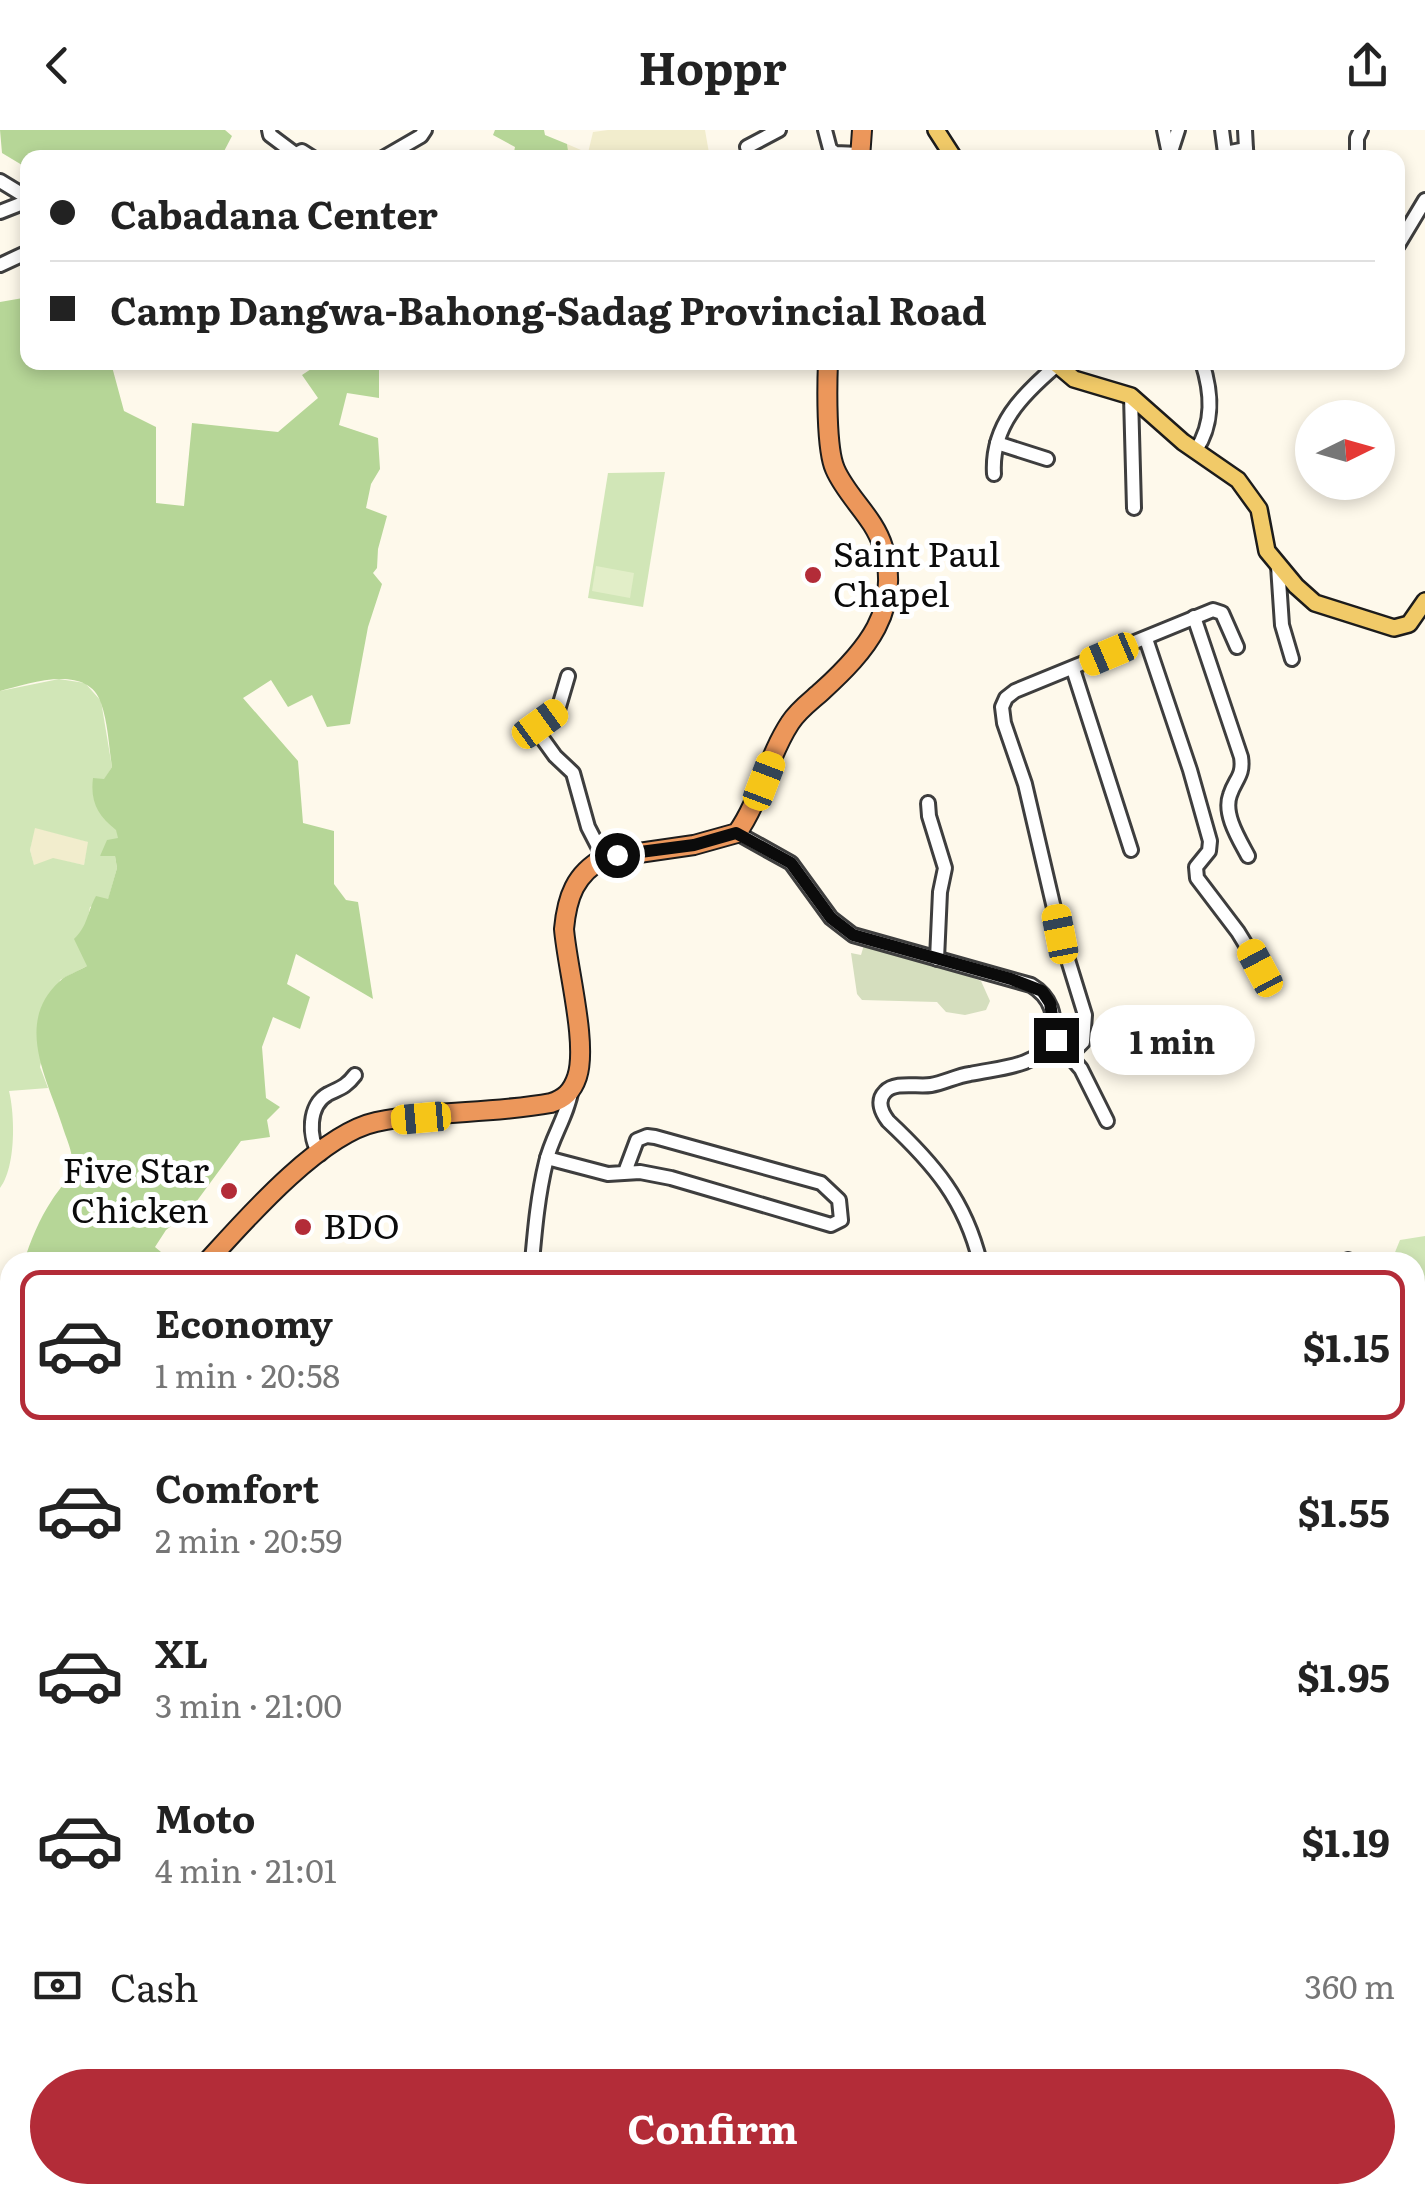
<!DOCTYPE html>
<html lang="en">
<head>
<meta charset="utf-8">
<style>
	:root { --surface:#fff; --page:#f2f2f2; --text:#222; --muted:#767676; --line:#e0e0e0; --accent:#b32c38 }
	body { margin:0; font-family:Literata,serif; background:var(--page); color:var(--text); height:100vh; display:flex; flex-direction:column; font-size:38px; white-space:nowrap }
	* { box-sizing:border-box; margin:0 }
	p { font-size:32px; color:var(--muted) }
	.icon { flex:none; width:55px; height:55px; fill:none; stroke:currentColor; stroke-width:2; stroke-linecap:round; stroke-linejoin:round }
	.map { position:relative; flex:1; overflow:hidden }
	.panel { position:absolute; left:0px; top:1122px; width:1425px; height:952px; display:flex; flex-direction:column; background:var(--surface); border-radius:30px 30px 0 0; box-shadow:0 5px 15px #0003 }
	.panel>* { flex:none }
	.hud { position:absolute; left:20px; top:20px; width:1385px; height:220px; border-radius:20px; box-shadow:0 5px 15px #0003; display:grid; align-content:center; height:220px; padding:0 30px; background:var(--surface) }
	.needle { width:65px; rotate:85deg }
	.controls { position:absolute; left:1295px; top:270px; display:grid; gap:20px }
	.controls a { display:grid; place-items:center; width:100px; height:100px; border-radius:50%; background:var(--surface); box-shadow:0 5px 15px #0003; font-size:50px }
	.end { position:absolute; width:45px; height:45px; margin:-22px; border:12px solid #0b0b0b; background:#fff; box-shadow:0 0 0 5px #fff }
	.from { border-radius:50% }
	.bubble { position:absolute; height:70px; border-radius:35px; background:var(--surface); box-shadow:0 5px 15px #0003; font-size:32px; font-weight:700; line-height:70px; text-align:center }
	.car { position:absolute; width:30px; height:60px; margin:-30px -15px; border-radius:12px; box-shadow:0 0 8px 2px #0007; background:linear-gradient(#f5c518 24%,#345 0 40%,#f5c518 0 76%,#345 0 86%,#f5c518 0) }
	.hud b { display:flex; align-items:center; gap:35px; height:95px; font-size:38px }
	.hud b+b { border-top:2px solid var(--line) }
	.hud i { width:25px; height:25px; background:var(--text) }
	ul { padding:18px 0 0; list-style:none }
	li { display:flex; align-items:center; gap:30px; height:150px; margin:0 20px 15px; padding:0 10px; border:5px solid transparent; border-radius:20px }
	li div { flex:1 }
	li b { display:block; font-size:38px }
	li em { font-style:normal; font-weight:700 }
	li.active { border-color:var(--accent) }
	li>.icon { width:90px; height:90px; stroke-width:1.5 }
	.pay { display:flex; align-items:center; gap:25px; height:110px; padding:0 30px; font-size:38px }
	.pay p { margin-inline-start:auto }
	.button { display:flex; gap:20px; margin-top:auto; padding:20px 30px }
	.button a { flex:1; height:115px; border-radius:60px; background:var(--accent); color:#fff; font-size:40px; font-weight:700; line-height:115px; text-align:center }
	header { display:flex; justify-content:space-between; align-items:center; height:130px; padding:0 30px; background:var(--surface); font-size:45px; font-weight:700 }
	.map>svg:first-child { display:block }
	.farmland { fill:#f2edcd }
	.green { fill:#d1e6b7; fill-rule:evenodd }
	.forest { fill:#b6d697 }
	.cemetery { fill:#d5debe }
	.pitch { fill:#e2eec8 }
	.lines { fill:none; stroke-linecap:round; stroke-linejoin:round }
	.stream { stroke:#3e95c5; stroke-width:2.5 }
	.minor-casing { stroke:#3e3e3e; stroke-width:18 }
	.major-casing { stroke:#1c1c1c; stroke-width:20 }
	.highway-casing { stroke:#1c1c1c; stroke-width:22 }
	.minor { stroke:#fff; stroke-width:12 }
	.major { stroke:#f1ca68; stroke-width:15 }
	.highway { stroke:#ec975b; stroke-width:18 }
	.route { stroke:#0b0b0b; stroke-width:12 }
	.poi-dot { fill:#b32c38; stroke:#fff; stroke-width:4 }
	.labels { text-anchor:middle; stroke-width:10; stroke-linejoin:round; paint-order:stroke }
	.poi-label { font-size:35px; fill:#0b0b0b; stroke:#fff; text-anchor:start }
</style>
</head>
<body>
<header><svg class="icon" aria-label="back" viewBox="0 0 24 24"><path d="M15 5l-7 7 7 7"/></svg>Hoppr<svg class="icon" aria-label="share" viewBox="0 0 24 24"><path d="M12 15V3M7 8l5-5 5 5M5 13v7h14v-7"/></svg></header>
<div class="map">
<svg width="1425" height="2074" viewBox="0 0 1425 2074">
	<rect width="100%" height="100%" fill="#fef9eb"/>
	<g class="farmland">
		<path d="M608 0H705L709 23 685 28 569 27 567 14 588 23 593 2Z"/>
		<path d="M34 697 89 712 84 735 54 729 34 736 30 720Z"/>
	</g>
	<g class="green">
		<path d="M665 342 643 477 588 468 608 343Z"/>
		<path d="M59 549 85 553 101 571 112 637 104 650 119 709 100 726H115L117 738 108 770 90 777 86 798 87 836 60 850 40 937 48 958 9 961C15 985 16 1037 0 1058V561ZM35 698 88 712 84 735 53 728 34 735 30 720Z"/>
		<path d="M1425 1106V1279L1415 1273V1132H1391L1400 1110Z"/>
	</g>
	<g class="forest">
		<path d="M0 0H225L232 6 221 27 28 28 27 38 2 23Z"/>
		<path d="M495 0H544L545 5 567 14 569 27H513L515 17 493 5Z"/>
		<path d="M23 168 27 180 28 232 111 233 124 281 156 297V373L184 376 192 293 278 302 318 268 302 245 320 233H379V268L347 263 339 295 378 308 380 339 371 354 366 378 387 386 378 419 377 438 373 443 382 454 368 497 350 594 327 597 312 565 288 577 271 550 243 568 298 631 303 693 334 701V754L346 770 358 772 373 869 296 824 287 854 310 867 300 899 273 887 262 917 266 968 280 977 267 990 270 1007 241 1011 188 1083 166 1100 155 1117 167 1127 164 1132H24C30 1111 40 1088 52 1070 61 1056 71 1049 72 1030 72 1021 67 1010 64 1001 50 953 12 894 60 851 66 845 79 841 87 836L74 809C88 796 87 782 96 766L108 769 117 738 115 726H100L107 710 118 708 116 700C98 686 90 672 93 648L104 649 112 637C109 617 108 593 101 573 88 533 29 553 0 561V172Z"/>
		<path d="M10 1166V1395L0 1393V1168L6 1170Z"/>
	</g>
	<path class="cemetery" d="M864 815 909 824 981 851 990 871 986 880 965 885 946 882 937 872 862 870 857 864 851 823 861 825Z"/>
	<path class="pitch" d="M596 436 634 443 630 468 592 461Z"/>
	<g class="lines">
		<g class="stream">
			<path d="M1415 1401 1425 1413"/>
			<path d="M796 2065 800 2074"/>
		</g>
		<g class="minor-casing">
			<g id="minor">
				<path d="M269 0 270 5 294 23"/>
				<path d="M825 0 830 19 835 23 860 24"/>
				<path d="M1164 0 1169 24"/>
				<path d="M1222 0 1225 23"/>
				<path d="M1245 0 1246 19"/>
				<path d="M747 17 779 0"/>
				<path d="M291 27 302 21 313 28"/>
				<path d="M383 28 421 6 425 0"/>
				<path d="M1169 28 1178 0"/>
				<path d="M1221 28 1225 23 1246 19 1247 28"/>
				<path d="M1357 28V8L1361 0"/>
				<path d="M0 51 28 68"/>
				<path d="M0 82 28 71"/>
				<path d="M1398 115 1425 70"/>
				<path d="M0 135 28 122"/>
				<path d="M1131 266 1134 378"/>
				<path d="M997 313 1047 329"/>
				<path d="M1196 320C1214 293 1212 263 1202 232"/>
				<path d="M994 344C991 296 1022 265 1056 236"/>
				<path d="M1278 436 1282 495 1292 529"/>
				<path d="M1194 487 1241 627C1244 646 1235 649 1230 665 1223 684 1239 709 1248 726"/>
				<path d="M1146 509 1190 640 1210 711 1209 721 1196 737 1197 748 1238 802 1260 838"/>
				<path d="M1073 539 1131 720"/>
				<path d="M568 546 558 580 540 593 537 601 555 626 573 643 588 697 604 728"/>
				<path d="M928 673 929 686 945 738 940 762 937 829"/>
				<path d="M737 703 791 733 831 788 853 805 1031 855C1053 868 1054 886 1056 910 1032 938 1003 937 970 944 956 946 944 953 931 955 917 957 895 951 885 962 876 971 882 983 888 991 934 1034 965 1070 980 1132"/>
				<path d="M1056 910 1081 939 1107 991"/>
				<path d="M1070 925 1083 912 1085 885 1060 804 1025 654 1004 593 1002 577 1006 568 1015 561 1213 480 1222 483 1237 517"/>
				<path d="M320 1024C308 1008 308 975 328 964 340 958 346 957 355 945"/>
				<path d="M547 1028 608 1044 640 1042 671 1048 831 1095 841 1090 839 1070 821 1053 655 1007 647 1006 637 1010 625 1042"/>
				<path d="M532 1132C535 1098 538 1065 546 1032 552 1006 568 985 572 958"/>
				<path d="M1343 1132 1348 1130"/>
				<path d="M1415 1844 1425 1838"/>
				<path d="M574 2074 582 2065"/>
				<path d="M1199 2074 1207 2065"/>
			</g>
		</g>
		<g class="major-casing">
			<g id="major">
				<path d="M936 0 954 28"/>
				<path d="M1054 232 1074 249 1131 266 1183 312 1238 350 1259 379 1267 421 1296 456 1315 473 1394 498 1409 494 1425 471"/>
			</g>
		</g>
		<g class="highway-casing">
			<g id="highway">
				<path d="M860 28 862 0"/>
				<path d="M207 1132C245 1090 320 1004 376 992 433 980 493 984 551 973 564 969 572 962 577 947 588 914 567 837 564 799 567 767 575 744 604 728L694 715 737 703C761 669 767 628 790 593 798 580 811 571 822 561 866 521 902 480 883 417 874 387 847 367 835 339 826 319 827 256 828 232"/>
				<path d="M221 2074 222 2065"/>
			</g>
		</g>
		<use href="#minor" class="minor"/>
		<use href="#major" class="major"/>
		<use href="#highway" class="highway"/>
	</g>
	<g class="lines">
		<path class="route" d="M617 725 694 715 736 703 791 733 831 788 853 805 1011 849 1042 861 1050 873 1056 910"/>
	</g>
	<g class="poi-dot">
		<circle cx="813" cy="445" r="10"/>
		<circle cx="229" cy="1061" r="10"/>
		<circle cx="303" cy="1097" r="10"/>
	</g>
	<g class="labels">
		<g class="poi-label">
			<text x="833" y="437">Saint Paul<tspan x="833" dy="40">Chapel</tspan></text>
			<text x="209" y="1053" text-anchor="end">Five Star<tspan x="209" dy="40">Chicken</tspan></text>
			<text x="323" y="1109">BDO</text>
		</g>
	</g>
</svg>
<div class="controls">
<a><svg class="needle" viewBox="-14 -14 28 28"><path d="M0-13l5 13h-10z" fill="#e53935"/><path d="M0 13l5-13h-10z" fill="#767676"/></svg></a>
</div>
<i class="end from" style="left:617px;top:725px"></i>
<i class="end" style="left:1056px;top:910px"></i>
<div class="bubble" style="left:1090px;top:875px;width:165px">1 min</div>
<i class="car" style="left:1109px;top:524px;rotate:247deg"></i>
<i class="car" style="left:540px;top:594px;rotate:54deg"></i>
<i class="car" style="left:764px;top:651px;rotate:21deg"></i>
<i class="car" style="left:1060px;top:804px;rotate:349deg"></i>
<i class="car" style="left:1260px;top:838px;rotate:332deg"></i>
<i class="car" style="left:421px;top:988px;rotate:265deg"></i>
<div class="hud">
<b><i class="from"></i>Cabadana Center</b>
<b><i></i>Camp Dangwa-Bahong-Sadag Provincial Road</b>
</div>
<section class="panel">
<ul>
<li class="active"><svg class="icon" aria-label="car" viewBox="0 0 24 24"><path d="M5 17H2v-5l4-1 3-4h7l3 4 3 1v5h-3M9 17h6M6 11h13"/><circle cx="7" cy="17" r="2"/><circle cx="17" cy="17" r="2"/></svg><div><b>Economy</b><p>1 min · 20:58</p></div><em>$1.15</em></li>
<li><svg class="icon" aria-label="car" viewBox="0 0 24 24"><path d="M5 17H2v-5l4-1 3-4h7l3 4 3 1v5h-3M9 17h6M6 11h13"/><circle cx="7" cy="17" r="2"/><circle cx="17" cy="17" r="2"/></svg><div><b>Comfort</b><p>2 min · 20:59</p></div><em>$1.55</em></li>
<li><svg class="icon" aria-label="car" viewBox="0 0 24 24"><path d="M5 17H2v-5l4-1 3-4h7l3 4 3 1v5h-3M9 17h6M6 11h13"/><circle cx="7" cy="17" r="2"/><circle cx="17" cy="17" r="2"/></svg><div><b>XL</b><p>3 min · 21:00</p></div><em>$1.95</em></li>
<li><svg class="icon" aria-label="car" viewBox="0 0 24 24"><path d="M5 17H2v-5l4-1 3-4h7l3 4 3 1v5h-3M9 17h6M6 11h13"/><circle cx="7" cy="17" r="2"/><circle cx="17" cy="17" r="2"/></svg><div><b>Moto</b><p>4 min · 21:01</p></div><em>$1.19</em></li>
</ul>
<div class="pay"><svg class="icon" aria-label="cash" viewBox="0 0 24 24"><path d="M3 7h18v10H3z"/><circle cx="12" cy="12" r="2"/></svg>Cash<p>360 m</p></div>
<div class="button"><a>Confirm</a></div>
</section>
</div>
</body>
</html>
